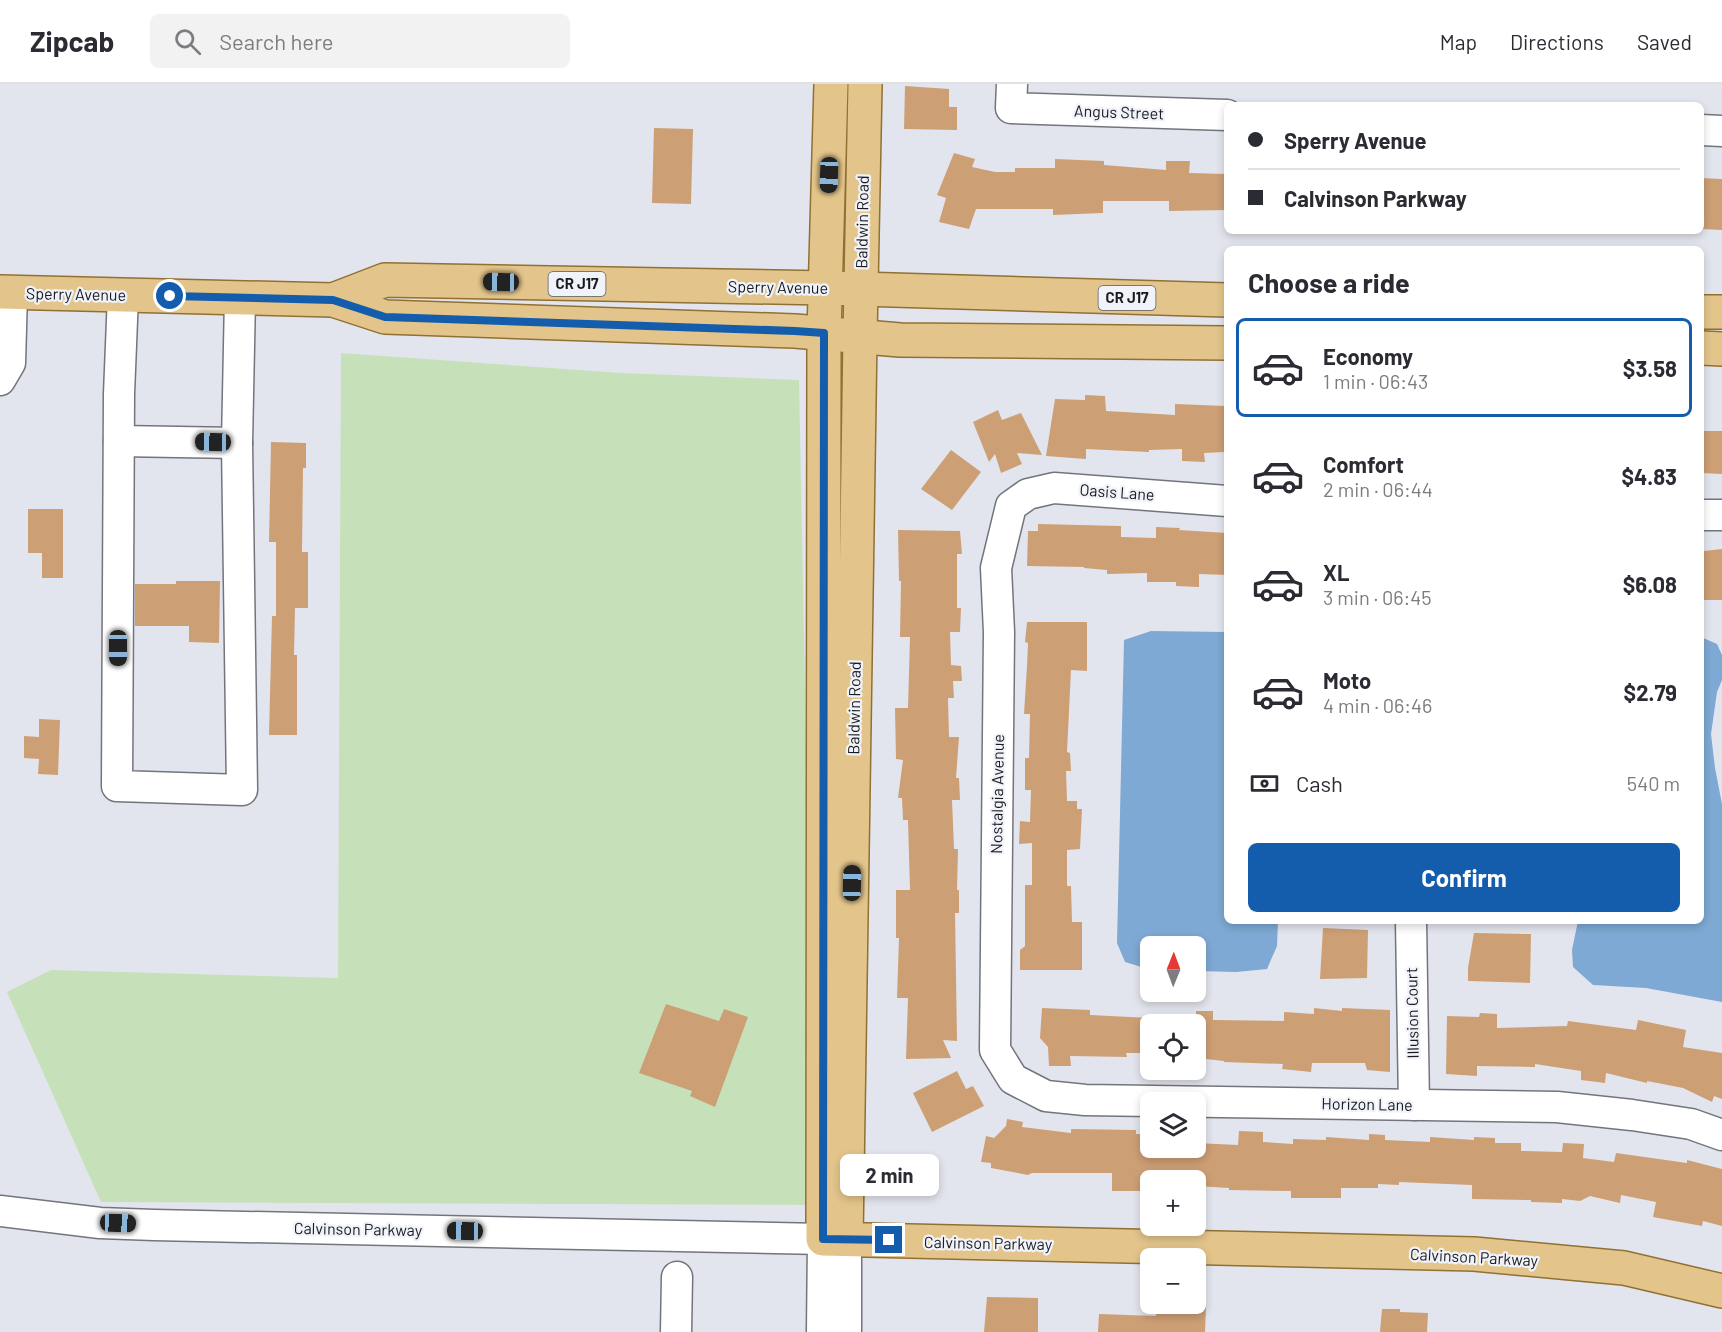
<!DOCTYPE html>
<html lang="en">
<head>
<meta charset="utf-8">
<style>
	:root { --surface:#fff; --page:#f2f2f3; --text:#2b2b33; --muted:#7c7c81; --line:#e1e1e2; --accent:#145dac }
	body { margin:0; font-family:Barlow,sans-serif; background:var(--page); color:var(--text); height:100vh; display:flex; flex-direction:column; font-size:22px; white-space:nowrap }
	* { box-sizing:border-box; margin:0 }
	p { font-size:20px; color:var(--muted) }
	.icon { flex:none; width:33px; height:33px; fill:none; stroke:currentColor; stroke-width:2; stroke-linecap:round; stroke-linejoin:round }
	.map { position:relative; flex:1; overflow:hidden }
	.sheet { position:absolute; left:1224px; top:162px; width:480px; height:678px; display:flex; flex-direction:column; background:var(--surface); border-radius:9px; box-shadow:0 3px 9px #0003 }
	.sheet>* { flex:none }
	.hud { position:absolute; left:1224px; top:18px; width:480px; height:132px; border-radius:9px; box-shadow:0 3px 9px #0003; display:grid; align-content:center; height:132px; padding:0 24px; background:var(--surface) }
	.needle { width:39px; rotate:1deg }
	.controls { position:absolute; left:1140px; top:852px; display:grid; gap:12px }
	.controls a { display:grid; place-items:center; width:66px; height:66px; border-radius:9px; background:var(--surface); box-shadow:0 3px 9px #0003; font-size:30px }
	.end { position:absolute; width:27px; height:27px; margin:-14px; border:8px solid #145dac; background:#fff; box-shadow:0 0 0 3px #fff }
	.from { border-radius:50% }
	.bubble { position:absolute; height:42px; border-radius:9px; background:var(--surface); box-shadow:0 3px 9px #0003; font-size:20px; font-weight:700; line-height:42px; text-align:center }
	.car { position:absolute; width:18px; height:36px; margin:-18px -9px; border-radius:8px; box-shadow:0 0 4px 2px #0007; background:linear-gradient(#222 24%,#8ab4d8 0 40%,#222 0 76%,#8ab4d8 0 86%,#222 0) }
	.hud b { display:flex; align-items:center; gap:21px; height:57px; font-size:22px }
	.hud b+b { border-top:2px solid var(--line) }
	.hud i { width:15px; height:15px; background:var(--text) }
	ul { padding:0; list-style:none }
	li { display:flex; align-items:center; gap:18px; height:99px; margin:0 12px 9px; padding:0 12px; border:3px solid transparent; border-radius:9px }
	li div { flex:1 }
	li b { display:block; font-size:22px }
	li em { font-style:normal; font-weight:700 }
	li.active { border-color:var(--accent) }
	li>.icon { width:54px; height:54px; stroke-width:1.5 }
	h2 { padding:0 24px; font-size:27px; line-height:72px }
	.pay { display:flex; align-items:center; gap:15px; height:66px; padding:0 24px; font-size:22px }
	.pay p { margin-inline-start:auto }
	.cta { display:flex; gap:12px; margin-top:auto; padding:12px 24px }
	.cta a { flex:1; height:69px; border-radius:9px; background:var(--accent); color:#fff; font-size:24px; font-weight:700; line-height:69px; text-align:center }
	header { display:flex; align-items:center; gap:36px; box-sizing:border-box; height:84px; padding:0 30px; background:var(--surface); border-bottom:2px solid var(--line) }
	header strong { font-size:28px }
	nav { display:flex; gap:33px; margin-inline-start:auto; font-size:21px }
	.search { width:420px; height:54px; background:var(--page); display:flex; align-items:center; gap:15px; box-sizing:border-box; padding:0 21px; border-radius:9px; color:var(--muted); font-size:22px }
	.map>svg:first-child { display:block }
	.green { fill:#c6e1ba }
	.water { fill:#7ea9d4 }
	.building { fill:#cd9f75 }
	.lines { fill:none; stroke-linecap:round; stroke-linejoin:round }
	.minor-casing { stroke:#73757d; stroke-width:33 }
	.major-casing { stroke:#907033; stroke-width:36 }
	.minor { stroke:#fff; stroke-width:30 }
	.major { stroke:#e3c58b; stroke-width:33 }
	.route { stroke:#145dac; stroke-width:8 }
	.labels { text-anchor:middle; stroke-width:4.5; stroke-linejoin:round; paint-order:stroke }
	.shield { fill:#f1f3fb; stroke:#5a5c60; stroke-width:1.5 }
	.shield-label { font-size:15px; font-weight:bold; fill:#1a1b1e }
	.street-label { font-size:16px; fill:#1a1b1e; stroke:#f1f3fb }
</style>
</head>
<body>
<header>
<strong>Zipcab</strong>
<div class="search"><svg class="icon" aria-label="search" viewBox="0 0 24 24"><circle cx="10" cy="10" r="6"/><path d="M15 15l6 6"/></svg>Search here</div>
<nav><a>Map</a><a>Directions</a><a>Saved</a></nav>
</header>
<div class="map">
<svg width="1722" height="1248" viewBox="0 0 1722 1248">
	<rect width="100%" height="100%" fill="#e3e5ee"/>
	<path class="green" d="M341 269 622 289 799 296 815 1121 101 1118 7 908 51 886 338 894Z"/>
	<g class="water">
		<path d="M1151 547 1227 548V837H1278L1277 862 1267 885 1236 888 1196 887V862H1150V886L1148 885 1125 878 1117 859 1124 556Z"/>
		<path d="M1701 553 1717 560 1722 571V596L1717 608 1711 650 1715 684 1722 720V918L1646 904 1593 901 1573 883 1572 866 1578 837H1701Z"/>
	</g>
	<g class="building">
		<path d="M905 2 949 5V23H957V46L904 45Z"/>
		<path d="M654 44 693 45 691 120 652 119Z"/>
		<path d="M954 69 975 75 972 83 995 88H1015V84H1055V75L1104 77V81L1166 86V77H1190L1189 89 1227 90V126L1169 127V117H1103V129L1053 131V125H976L969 145 939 138 946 114 937 111Z"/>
		<path d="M1701 94 1722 95V146L1701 145Z"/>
		<path d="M1085 311 1105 312 1106 327 1175 331V320L1226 322 1225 368 1204 369 1205 378 1182 377V365L1149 366V368L1086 365V375L1046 372 1055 315 1085 316Z"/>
		<path d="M998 326 1002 336 1021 329 1042 371 1017 369 1022 380 1001 389 995 370 989 378 973 338Z"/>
		<path d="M1701 347H1722V390L1701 389Z"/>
		<path d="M271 358 306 359V384H303L302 468H308V524H295L294 571H297V651H269L272 532H276V458H269Z"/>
		<path d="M951 366 981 388 952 426 921 405Z"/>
		<path d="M28 425H63V494H42V469H28Z"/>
		<path d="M1038 440 1121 442V453L1156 454V443L1180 444 1179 446 1227 449V491L1199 490V503L1176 502V498H1147V489L1107 490V486L1084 484V483L1027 482 1028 447H1038Z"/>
		<path d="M898 446 960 447 962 470H957V524H961L960 548H950L951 581 961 582 962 597H953L954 614H948L949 653H959L956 694H959L960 716H952L954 765H958L957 806H959V829H955L957 957 943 956 951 974 906 975 908 914H897L899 854H896V806H910L908 736H903L902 714H898L903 676 896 675 895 624H908L910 553H900L901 497H899Z"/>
		<path d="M1722 465V516H1701V472H1703L1704 467Z"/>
		<path d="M176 497H220L219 559 189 558V542H135V500H176Z"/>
		<path d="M1027 538H1087V587L1071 586 1067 668 1070 669 1071 687H1066L1067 717H1077V725H1082L1080 765 1067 766V802H1071L1072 838H1082V886H1020V866L1025 862V801H1032V759L1019 760 1020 737 1030 738 1031 706H1025V674H1029L1030 630H1024L1027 582 1028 559 1025 558Z"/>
		<path d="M39 635 60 636 58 691 38 690 39 675 24 674V652L39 653Z"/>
		<path d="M1323 844 1368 846 1367 894 1320 895Z"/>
		<path d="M1474 849 1531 850 1530 899 1468 897V884Z"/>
		<path d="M666 920 719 937 724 925 748 933 715 1023 690 1012 692 1007 639 989Z"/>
		<path d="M1042 924 1090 926V931L1150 934V969H1126L1127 973 1070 972 1071 982H1049L1048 963 1040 954Z"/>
		<path d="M1314 924 1342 927V924L1390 926V988L1367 986 1365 979H1312L1311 988 1282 985 1283 980 1224 978V977L1196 974V927H1213V936L1284 937V928L1314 930Z"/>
		<path d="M1480 929 1497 930V944L1567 942 1568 937 1636 946 1638 936 1686 946 1683 963 1722 969V1015L1714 1012 1712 1018 1683 1004 1647 997V999L1606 989 1605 999 1581 996V987L1535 980V983L1477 982V992L1446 990 1447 932 1479 933Z"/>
		<path d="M957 987 966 1005 973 1002 984 1022 932 1048 913 1009Z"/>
		<path d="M1007 1035 1023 1038 1022 1043 1071 1049V1045L1136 1046V1050H1150V1064H1196V1059L1238 1061 1239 1047 1263 1048V1058L1293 1060V1055L1326 1056V1053L1369 1056V1050L1385 1051V1056L1430 1058V1053L1474 1056V1053L1495 1054V1059H1521V1067L1562 1068 1563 1059 1584 1060 1583 1074 1614 1078 1616 1069 1687 1079V1076L1722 1085V1142L1703 1137 1702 1142 1653 1133 1656 1118 1621 1111 1620 1119 1590 1112 1580 1117 1562 1115V1119L1531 1118V1116L1472 1115V1101L1399 1098V1101L1378 1100V1104H1341V1114H1291V1107L1229 1106V1104L1196 1102V1096H1150V1107H1112V1089H1032L1028 1091 991 1084V1079L981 1078 986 1052 994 1054 1006 1042Z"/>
		<path d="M987 1213 1038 1214V1248H984Z"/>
		<path d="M1157 1220H1174V1222L1206 1223 1205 1248H1098L1099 1230 1156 1232Z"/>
		<path d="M1382 1225H1400V1228L1428 1229 1427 1248H1380Z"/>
	</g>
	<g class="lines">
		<g class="minor-casing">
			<g id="minor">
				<path d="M1012 0 1011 24 1227 31"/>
				<path d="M1701 46 1722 47"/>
				<path d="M123 211 119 310 117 702 242 706 237 359 240 214"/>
				<path d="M0 296 10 279 12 209"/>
				<path d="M119 357 237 359"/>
				<path d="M1227 417 1054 404 1028 410 1011 422 996 484 999 548 995 966 1013 995 1046 1012 1085 1016 1557 1023 1632 1031 1691 1040 1722 1051"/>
				<path d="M1701 431H1722"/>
				<path d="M1411 837 1414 1021"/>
				<path d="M0 1127 100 1139 154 1141 823 1155 822 1248"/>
				<path d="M676 1248 677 1193"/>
				<path d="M846 1248V1155"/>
			</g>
		</g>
		<g class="major-casing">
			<g id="major">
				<path d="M831 0 824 249 823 1155 1474 1170 1624 1184 1722 1207"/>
				<path d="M0 208 333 216 385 233 795 247 900 256 1227 259"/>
				<path d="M333 216 385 196 826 204 1227 216"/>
				<path d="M1701 228H1722"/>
				<path d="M1701 264 1722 265"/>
				<path d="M846 1155 860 253 865 0"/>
			</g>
		</g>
		<use href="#minor" class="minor"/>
		<use href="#major" class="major"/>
	</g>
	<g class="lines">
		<path class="route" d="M170 212 333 216 385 233 795 247 824 249 823 1155 889 1156"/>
	</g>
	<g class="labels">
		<g class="shield">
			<rect x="548.5" y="188" width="57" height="24" rx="4.5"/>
			<rect x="1098.5" y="202" width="57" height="24" rx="4.5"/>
		</g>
		<g class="shield-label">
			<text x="577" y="205">CR J17</text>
			<text x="1127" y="219">CR J17</text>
		</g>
		<g class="street-label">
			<text transform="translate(1119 28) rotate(2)" y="6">Angus Street</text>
			<text transform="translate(862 138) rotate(-89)" y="6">Baldwin Road</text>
			<text transform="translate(778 203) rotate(1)" y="6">Sperry Avenue</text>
			<text transform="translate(76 210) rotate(1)" y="6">Sperry Avenue</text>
			<text transform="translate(1117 408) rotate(4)" y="6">Oasis Lane</text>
			<text transform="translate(854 624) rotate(-89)" y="6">Baldwin Road</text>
			<text transform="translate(997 710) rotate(-89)" y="6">Nostalgia Avenue</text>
			<text transform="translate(1412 929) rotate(-91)" y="6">Illusion Court</text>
			<text transform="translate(1367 1020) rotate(1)" y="6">Horizon Lane</text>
			<text transform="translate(358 1145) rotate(1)" y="6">Calvinson Parkway</text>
			<text transform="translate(988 1159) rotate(1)" y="6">Calvinson Parkway</text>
			<text transform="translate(1474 1173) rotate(3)" y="6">Calvinson Parkway</text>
		</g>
	</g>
</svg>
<div class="controls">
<a><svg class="needle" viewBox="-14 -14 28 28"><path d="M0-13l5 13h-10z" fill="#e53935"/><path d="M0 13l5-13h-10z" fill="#7c7c81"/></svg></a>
<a><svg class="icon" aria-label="locate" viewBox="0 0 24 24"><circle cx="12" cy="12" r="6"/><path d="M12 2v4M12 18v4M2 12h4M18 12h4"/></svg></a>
<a><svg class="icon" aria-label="layers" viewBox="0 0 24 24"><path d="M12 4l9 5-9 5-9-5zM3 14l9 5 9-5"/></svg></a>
<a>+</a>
<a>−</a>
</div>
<i class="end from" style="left:170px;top:212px"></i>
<i class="end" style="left:889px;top:1156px"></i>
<div class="bubble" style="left:840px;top:1070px;width:99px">2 min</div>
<i class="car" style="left:829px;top:91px;rotate:182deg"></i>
<i class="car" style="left:501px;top:198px;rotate:271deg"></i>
<i class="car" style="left:213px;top:358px;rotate:271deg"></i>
<i class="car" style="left:118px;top:564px;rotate:180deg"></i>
<i class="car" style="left:852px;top:799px;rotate:1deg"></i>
<i class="car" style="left:118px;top:1139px;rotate:92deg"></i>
<i class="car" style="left:465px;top:1147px;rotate:271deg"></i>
<div class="hud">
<b><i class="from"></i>Sperry Avenue</b>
<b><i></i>Calvinson Parkway</b>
</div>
<section class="sheet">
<h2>Choose a ride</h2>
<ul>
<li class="active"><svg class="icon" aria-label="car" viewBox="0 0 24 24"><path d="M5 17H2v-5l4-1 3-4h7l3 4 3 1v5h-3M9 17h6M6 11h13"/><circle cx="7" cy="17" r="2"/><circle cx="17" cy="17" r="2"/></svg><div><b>Economy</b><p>1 min · 06:43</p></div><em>$3.58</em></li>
<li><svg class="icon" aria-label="car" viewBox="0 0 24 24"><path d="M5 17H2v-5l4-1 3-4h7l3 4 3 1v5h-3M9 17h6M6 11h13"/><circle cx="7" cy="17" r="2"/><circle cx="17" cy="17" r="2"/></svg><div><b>Comfort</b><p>2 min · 06:44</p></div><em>$4.83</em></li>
<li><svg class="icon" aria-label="car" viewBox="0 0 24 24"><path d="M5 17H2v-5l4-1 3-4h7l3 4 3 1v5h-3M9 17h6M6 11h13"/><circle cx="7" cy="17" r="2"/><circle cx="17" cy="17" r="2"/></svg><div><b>XL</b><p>3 min · 06:45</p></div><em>$6.08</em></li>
<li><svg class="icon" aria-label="car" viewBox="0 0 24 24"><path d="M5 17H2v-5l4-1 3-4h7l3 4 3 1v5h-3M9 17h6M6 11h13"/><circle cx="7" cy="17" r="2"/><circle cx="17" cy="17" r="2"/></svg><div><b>Moto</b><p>4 min · 06:46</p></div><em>$2.79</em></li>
</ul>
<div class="pay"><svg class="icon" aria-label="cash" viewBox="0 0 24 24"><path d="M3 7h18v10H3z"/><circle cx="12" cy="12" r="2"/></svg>Cash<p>540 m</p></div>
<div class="cta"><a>Confirm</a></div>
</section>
</div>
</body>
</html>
